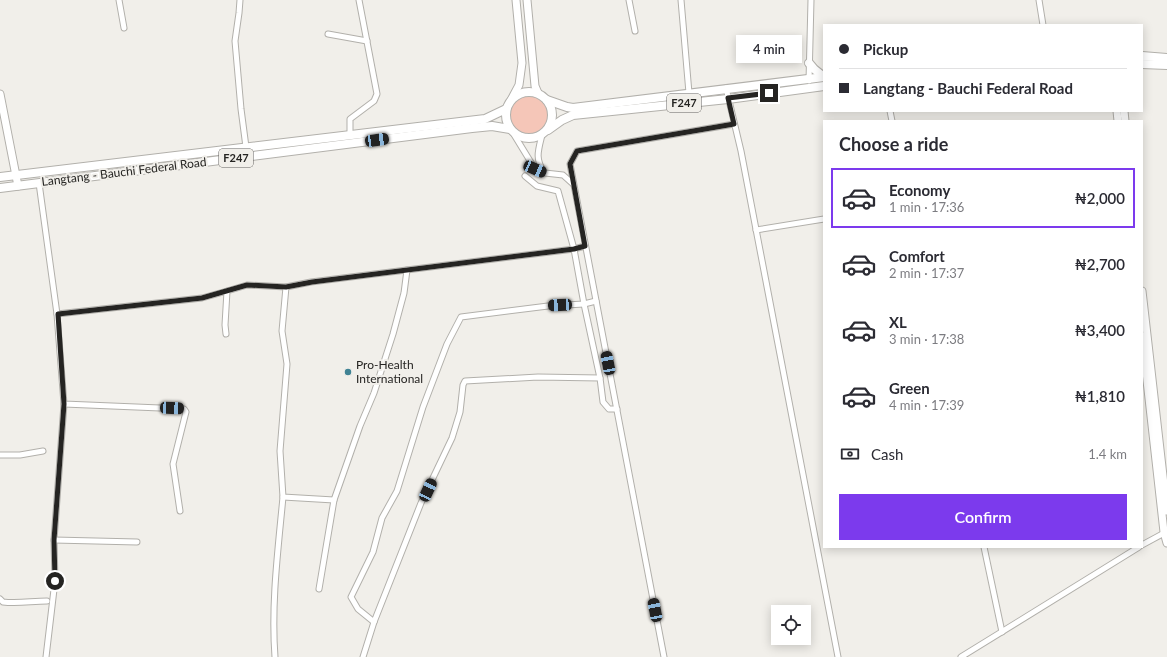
<!DOCTYPE html>
<html lang="en">
<head>
<meta charset="utf-8">
<style>
	:root { --surface:#fff; --page:#f7f7f7; --text:#2b2b33; --muted:#7c7c81; --line:#e1e1e2; --accent:#7c3aed }
	body { margin:0; font-family:Lato,sans-serif; background:var(--page); color:var(--text); height:100vh; display:flex; flex-direction:column; font-size:15px; white-space:nowrap }
	* { box-sizing:border-box; margin:0 }
	p { font-size:13px; color:var(--muted) }
	.icon { flex:none; width:22px; height:22px; fill:none; stroke:currentColor; stroke-width:2; stroke-linecap:round; stroke-linejoin:round }
	.map { position:relative; flex:1; overflow:hidden }
	.panel { position:absolute; left:823px; top:120px; width:320px; height:428px; display:flex; flex-direction:column; background:var(--surface); border-radius:0px; box-shadow:0 2px 10px #0003 }
	.panel>* { flex:none }
	.guide { position:absolute; left:823px; top:24px; width:320px; height:88px; border-radius:0px; box-shadow:0 2px 10px #0003; display:grid; align-content:center; height:88px; padding:0 16px; background:var(--surface) }
	.tools { position:absolute; left:771px; top:605px; display:grid; gap:8px }
	.tools a { display:grid; place-items:center; width:40px; height:40px; border-radius:0px; background:var(--surface); box-shadow:0 2px 10px #0003; font-size:20px }
	.end { position:absolute; width:18px; height:18px; margin:-9px; border:5px solid #252422; background:#fff; box-shadow:0 0 0 2px #fff }
	.from { border-radius:50% }
	.bubble { position:absolute; height:28px; border-radius:0px; background:var(--surface); box-shadow:0 2px 10px #0003; font-size:13px; font-weight:600; line-height:28px; text-align:center }
	.car { position:absolute; width:12px; height:24px; margin:-12px -6px; border-radius:5px; box-shadow:0 0 3px 1px #0007; background:linear-gradient(#222 24%,#8ab4d8 0 40%,#222 0 76%,#8ab4d8 0 86%,#222 0) }
	.guide b { display:flex; align-items:center; gap:14px; height:38px; font-size:15px }
	.guide b+b { border-top:1px solid var(--line) }
	.guide i { width:10px; height:10px; background:var(--text) }
	ul { padding:0; list-style:none }
	li { display:flex; align-items:center; gap:12px; height:60px; margin:0 8px 6px; padding:0 8px; border:2px solid transparent; border-radius:0px }
	li div { flex:1 }
	li b { display:block; font-size:15px }
	li em { font-style:normal; font-weight:600 }
	li.current { border-color:var(--accent) }
	li>.icon { width:36px; height:36px; stroke-width:1.5 }
	h2 { padding:0 16px; font-size:18px; line-height:48px }
	.pay { display:flex; align-items:center; gap:10px; height:44px; padding:0 16px; font-size:15px }
	.pay p { margin-inline-start:auto }
	.button { display:flex; gap:8px; margin-top:auto; padding:8px 16px }
	.button a { flex:1; height:46px; border-radius:0px; background:var(--accent); color:#fff; font-size:16px; font-weight:600; line-height:46px; text-align:center }
	.map>svg:first-child { display:block }
	.green { fill:#f5c6b8 }
	.lines { fill:none; stroke-linecap:round; stroke-linejoin:round }
	.street-casing { stroke:#b2b0ab; stroke-width:7 }
	.secondary-casing { stroke:#b2b0ab; stroke-width:9 }
	.primary-casing { stroke:#b2b0ab; stroke-width:10 }
	.street { stroke:#fff; stroke-width:5 }
	.secondary { stroke:#fff; stroke-width:7 }
	.primary { stroke:#fff; stroke-width:8 }
	.route { stroke:#252422; stroke-width:5 }
	.poi-dot { fill:#408394; stroke:#f1efea; stroke-width:1.5 }
	.labels { text-anchor:middle; stroke-width:4; stroke-linejoin:round; paint-order:stroke }
	.shield { fill:#f1efea; stroke:#62615e; stroke-width:1 }
	.shield-label { font-size:11px; font-weight:bold; fill:#252422 }
	.street-label { font-size:12px; fill:#252422; stroke:#f1efea }
	.poi-label { font-size:12px; fill:#252422; stroke:#f1efea; text-anchor:start }
</style>
</head>
<body>
<div class="map">
<svg width="1167" height="657" viewBox="0 0 1167 657">
	<rect width="100%" height="100%" fill="#f1efea"/>
	<circle class="green" cx="529" cy="115" r="21"/>
	<g class="lines">
		<g class="street-casing">
			<g id="street">
				<path d="M119 0 124 28"/>
				<path d="M240 0 239 13 235 41 241 109 246 147"/>
				<path d="M629 0 635 31"/>
				<path d="M681 0 689 93"/>
				<path d="M1039 0 1043 25"/>
				<path d="M328 34 367 41"/>
				<path d="M809 81 811 0"/>
				<path d="M726 88 741 151 838 657"/>
				<path d="M890 111 892 121"/>
				<path d="M513 133 535 169 545 173 563 175 573 184"/>
				<path d="M542 135C538 151 535 159 544 172"/>
				<path d="M350 136V119L374 101 377 94 359 0"/>
				<path d="M525 176 537 186 558 191 574 249 584 304 600 378"/>
				<path d="M39 183 57 314 64 404 184 409 186 412 173 464 180 511"/>
				<path d="M756 230 824 219"/>
				<path d="M286 287 282 331 287 364 280 451 283 497 334 500"/>
				<path d="M57 314 202 298 227 291"/>
				<path d="M226 334 225 325 227 291 247 285 286 287 311 282 574 249 585 246"/>
				<path d="M0 455H20L43 451"/>
				<path d="M54 540 137 542"/>
				<path d="M1142 545 1166 532"/>
				<path d="M984 547 1002 632"/>
				<path d="M319 589 334 500 360 426 374 393 393 334 404 293 407 270"/>
				<path d="M0 599 3 602C18 604 32 601 47 601"/>
				<path d="M374 622 358 609 351 597 373 552 382 518 397 491 423 407 447 344 461 317 548 306 584 304 596 301"/>
				<path d="M46 657 55 581 54 540 64 404"/>
				<path d="M275 657C271 604 278 550 283 497"/>
				<path d="M363 657 374 622 421 503 452 438 460 412 463 385 465 381 538 377 600 378 603 402 609 409H617"/>
				<path d="M664 657 570 164 577 151 734 124"/>
				<path d="M961 657 1139 547"/>
			</g>
		</g>
		<g class="secondary-casing">
			<g id="secondary">
				<path d="M527 0 535 86 538 93"/>
				<path d="M0 94 18 186"/>
				<path d="M511 100 519 85 522 63 516 0"/>
				<path d="M1117 111 1118 121"/>
				<path d="M1124 111 1125 121"/>
				<path d="M1142 291 1167 511"/>
				<path d="M1142 336 1164 532 1167 543"/>
			</g>
		</g>
		<g class="primary-casing">
			<g id="primary">
				<path d="M1142 56 1167 58"/>
				<path d="M809 63 814 69 824 77"/>
				<path d="M1142 64 1167 65"/>
				<circle cx="529" cy="115" r="23"/>
				<path d="M547 100 567 107 573 108 824 77"/>
				<path d="M548 130 562 120 573 115 728 99 824 86"/>
				<path d="M0 177 485 119 506 109"/>
				<path d="M0 188 472 128 492 126 510 129"/>
			</g>
		</g>
		<use href="#street" class="street"/>
		<use href="#secondary" class="secondary"/>
		<use href="#primary" class="primary"/>
	</g>
	<g class="lines">
		<path class="route" d="M55 581 54 540 64 404 58 314 202 298 247 285 286 287 312 282 574 249 585 246 570 164 577 151 734 124 728 98 769 93"/>
	</g>
	<circle class="poi-dot" cx="348" cy="372" r="4"/>
	<g class="labels">
		<g class="shield">
			<rect x="667" y="94" width="34" height="18" rx="3"/>
			<rect x="219" y="149" width="34" height="18" rx="3"/>
		</g>
		<g class="shield-label">
			<text x="684" y="107">F247</text>
			<text x="236" y="162">F247</text>
		</g>
		<g class="street-label">
			<text transform="translate(124 172) rotate(-7)" y="4">Langtang - Bauchi Federal Road</text>
		</g>
		<g class="poi-label">
			<text x="356" y="369">Pro-Health<tspan x="356" dy="14">International</tspan></text>
		</g>
	</g>
</svg>
<div class="tools">
<a><svg class="icon" aria-label="locate" viewBox="0 0 24 24"><circle cx="12" cy="12" r="6"/><path d="M12 2v4M12 18v4M2 12h4M18 12h4"/></svg></a>
</div>
<i class="end from" style="left:55px;top:581px"></i>
<i class="end" style="left:769px;top:93px"></i>
<div class="bubble" style="left:736px;top:35px;width:66px">4 min</div>
<i class="car" style="left:377px;top:140px;rotate:82deg"></i>
<i class="car" style="left:535px;top:169px;rotate:113deg"></i>
<i class="car" style="left:560px;top:305px;rotate:267deg"></i>
<i class="car" style="left:608px;top:363px;rotate:349deg"></i>
<i class="car" style="left:172px;top:408px;rotate:92deg"></i>
<i class="car" style="left:428px;top:490px;rotate:25deg"></i>
<i class="car" style="left:655px;top:610px;rotate:349deg"></i>
<div class="guide">
<b><i class="from"></i>Pickup</b>
<b><i></i>Langtang - Bauchi Federal Road</b>
</div>
<section class="panel">
<h2>Choose a ride</h2>
<ul>
<li class="current"><svg class="icon" aria-label="car" viewBox="0 0 24 24"><path d="M5 17H2v-5l4-1 3-4h7l3 4 3 1v5h-3M9 17h6M6 11h13"/><circle cx="7" cy="17" r="2"/><circle cx="17" cy="17" r="2"/></svg><div><b>Economy</b><p>1 min · 17:36</p></div><em>₦2,000</em></li>
<li><svg class="icon" aria-label="car" viewBox="0 0 24 24"><path d="M5 17H2v-5l4-1 3-4h7l3 4 3 1v5h-3M9 17h6M6 11h13"/><circle cx="7" cy="17" r="2"/><circle cx="17" cy="17" r="2"/></svg><div><b>Comfort</b><p>2 min · 17:37</p></div><em>₦2,700</em></li>
<li><svg class="icon" aria-label="car" viewBox="0 0 24 24"><path d="M5 17H2v-5l4-1 3-4h7l3 4 3 1v5h-3M9 17h6M6 11h13"/><circle cx="7" cy="17" r="2"/><circle cx="17" cy="17" r="2"/></svg><div><b>XL</b><p>3 min · 17:38</p></div><em>₦3,400</em></li>
<li><svg class="icon" aria-label="car" viewBox="0 0 24 24"><path d="M5 17H2v-5l4-1 3-4h7l3 4 3 1v5h-3M9 17h6M6 11h13"/><circle cx="7" cy="17" r="2"/><circle cx="17" cy="17" r="2"/></svg><div><b>Green</b><p>4 min · 17:39</p></div><em>₦1,810</em></li>
</ul>
<div class="pay"><svg class="icon" aria-label="cash" viewBox="0 0 24 24"><path d="M3 7h18v10H3z"/><circle cx="12" cy="12" r="2"/></svg>Cash<p>1.4 km</p></div>
<div class="button"><a>Confirm</a></div>
</section>
</div>
</body>
</html>
